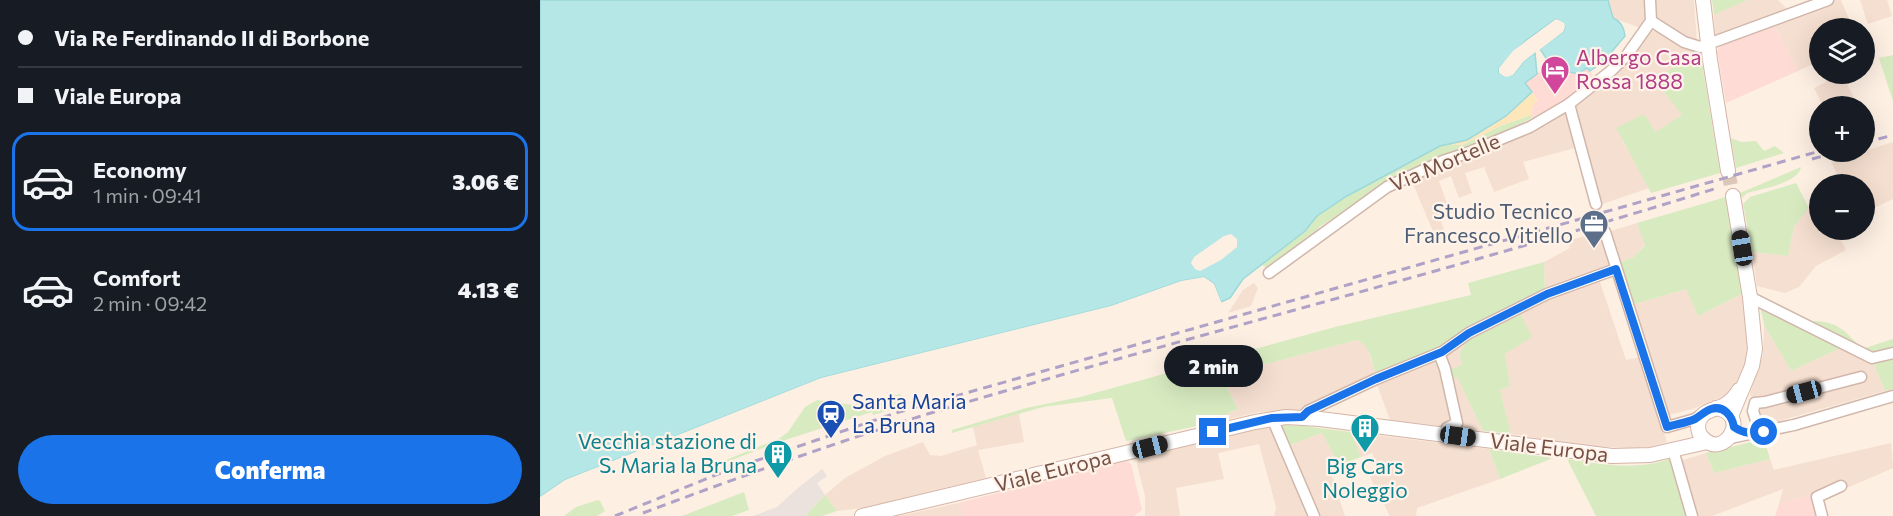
<!DOCTYPE html>
<html lang="it">
<head>
<meta charset="utf-8">
<style>
	:root { --surface:#171b24; --page:#20242c; --text:#f1f3f6; --muted:#9ea1a6; --line:#363941; --accent:#1a73e8 }
	body { margin:0; font-family:Commissioner,sans-serif; background:var(--page); color:var(--text); height:100vh; display:flex; flex-direction:column; font-size:22px; white-space:nowrap }
	* { box-sizing:border-box; margin:0 }
	p { font-size:20px; color:var(--muted) }
	.icon { flex:none; width:33px; height:33px; fill:none; stroke:currentColor; stroke-width:2; stroke-linecap:round; stroke-linejoin:round }
	.map { position:relative; flex:1; overflow:hidden }
	.drawer { display:flex; flex-direction:column; background:var(--surface); width:540px }
	.drawer>* { flex:none }
	.guide { display:grid; align-content:center; height:132px; padding:0 18px; background:var(--surface) }
	.buttons { position:absolute; left:1269px; top:18px; display:grid; gap:12px }
	.buttons a { display:grid; place-items:center; width:66px; height:66px; border-radius:50%; background:var(--surface); box-shadow:0 6px 24px #0002; font-size:30px }
	.end { position:absolute; width:27px; height:27px; margin:-14px; border:8px solid #1a73e8; background:#fff; box-shadow:0 0 0 3px #fff }
	.from { border-radius:50% }
	.bubble { position:absolute; height:42px; border-radius:21px; background:var(--surface); box-shadow:0 6px 24px #0002; font-size:20px; font-weight:800; line-height:42px; text-align:center }
	.car { position:absolute; width:18px; height:36px; margin:-18px -9px; border-radius:8px; box-shadow:0 0 4px 2px #0007; background:linear-gradient(#222 24%,#8ab4d8 0 40%,#222 0 76%,#8ab4d8 0 86%,#222 0) }
	.guide b { display:flex; align-items:center; gap:21px; height:57px; font-size:22px }
	.guide b+b { border-top:2px solid var(--line) }
	.guide i { width:15px; height:15px; background:var(--text) }
	ul { padding:0; list-style:none }
	li { display:flex; align-items:center; gap:18px; height:99px; margin:0 12px 9px; padding:0 6px; border:3px solid transparent; border-radius:18px }
	li div { flex:1 }
	li b { display:block; font-size:22px }
	li em { font-style:normal; font-weight:800 }
	li.active { border-color:var(--accent) }
	li>.icon { width:54px; height:54px; stroke-width:1.5 }
	.cta { display:flex; gap:12px; margin-top:auto; padding:12px 18px }
	.cta a { flex:1; height:69px; border-radius:36px; background:var(--accent); color:#fff; font-size:24px; font-weight:800; line-height:69px; text-align:center }
	main { display:flex; flex:1; min-height:0 }
	.map>svg:first-child { display:block }
	.residential { fill:#f5dfd0 }
	.commercial { fill:#fedcd5 }
	.industrial { fill:#ece2dd }
	.green { fill:#d8ebc0 }
	.sand { fill:#fee6bb }
	.water { fill:#b6e7e7; stroke:#9cd9da; stroke-width:1.5 }
	.pier { fill:#fdefe2 }
	.lines { fill:none; stroke-linecap:round; stroke-linejoin:round }
	.secondary-tunnel { stroke:#dbc8bb; stroke-width:14; stroke-dasharray:14 7; stroke-linecap:butt }
	.street-casing { stroke:#d1b7ab; stroke-width:13 }
	.secondary-casing { stroke:#d4b5a8; stroke-width:16 }
	.street { stroke:#fff; stroke-width:10 }
	.secondary { stroke:#fff; stroke-width:14 }
	.rail { stroke:#b0a1c7; stroke-width:3; stroke-dasharray:9 6; stroke-linecap:butt }
	.route { stroke:#1a73e8; stroke-width:8 }
	.labels { text-anchor:middle; stroke-width:4.5; stroke-linejoin:round; paint-order:stroke }
	.hotel-label { font-size:21px; fill:#b23c85; stroke:#fff3e9; text-anchor:start }
	.street-label { font-size:21px; fill:#765147; stroke:#fff3e9 }
	.service-label { font-size:21px; fill:#4e5e75; stroke:#fff3e9; text-anchor:end }
	.transit-label { font-size:21px; fill:#164399; stroke:#fff3e9; text-anchor:start }
	.culture-label { font-size:21px; fill:#0d838f; stroke:#fff3e9; text-anchor:end }
</style>
</head>
<body>
<main>
<section class="drawer">
<div class="guide">
<b><i class="from"></i>Via Re Ferdinando II di Borbone</b>
<b><i></i>Viale Europa</b>
</div>
<ul>
<li class="active"><svg class="icon" aria-label="car" viewBox="0 0 24 24"><path d="M5 17H2v-5l4-1 3-4h7l3 4 3 1v5h-3M9 17h6M6 11h13"/><circle cx="7" cy="17" r="2"/><circle cx="17" cy="17" r="2"/></svg><div><b>Economy</b><p>1 min · 09:41</p></div><em>3.06 €</em></li>
<li><svg class="icon" aria-label="car" viewBox="0 0 24 24"><path d="M5 17H2v-5l4-1 3-4h7l3 4 3 1v5h-3M9 17h6M6 11h13"/><circle cx="7" cy="17" r="2"/><circle cx="17" cy="17" r="2"/></svg><div><b>Comfort</b><p>2 min · 09:42</p></div><em>4.13 €</em></li>
</ul>
<div class="cta"><a>Conferma</a></div>
</section>
<div class="map">
<svg width="1353" height="516" viewBox="0 0 1353 516">
	<rect width="100%" height="100%" fill="#fdefe2"/>
	<g class="residential">
		<path d="M1068 0H1107L1106 19 1101 28 1073 18Z"/>
		<path d="M1112 0H1154L1157 43H1154L1116 18Z"/>
		<path d="M1206 0H1238L1249 11 1175 39 1174 15Z"/>
		<path d="M1295 0H1301L1310 21 1297 26 1298 28H1280L1279 67 1277 62 1258 71 1234 24Z"/>
		<path d="M1320 0H1347L1352 16 1328 24Z"/>
		<path d="M1111 31 1123 32 1153 51 1115 81 1142 115 1116 133 1082 140 1109 188 1060 205 1032 106Z"/>
		<path d="M1283 74H1302L1318 106H1283L1274 88 1286 82Z"/>
		<path d="M1025 111 1035 144 1033 145 1035 148 983 162 989 179 954 192 944 167 925 173 932 193 919 198 911 176 899 181 909 209 899 216 907 238 897 241 871 179Z"/>
		<path d="M1353 142V199L1325 212 1324 184H1302L1291 162Z"/>
		<path d="M1279 204 1280 230H1296L1306 250 1276 266 1259 287 1245 293 1217 286 1212 252 1248 256 1254 226 1269 208Z"/>
		<path d="M1097 223 1105 244 1094 257 1079 263 1068 232Z"/>
		<path d="M1052 234 1053 237 1062 235 1072 266 1005 291 1004 262 1030 248 1027 241Z"/>
		<path d="M1059 279 1086 360 1101 357 1127 442 1109 447 1087 448 1048 446 971 434 960 390 970 386 965 354 980 313 1007 299Z"/>
		<path d="M714 283 718 288 711 306 688 313 703 290Z"/>
		<path d="M1146 289 1158 316 1202 294 1208 336 1205 364 1196 386 1187 395 1152 409 1125 416 1092 305Z"/>
		<path d="M1224 325 1251 371 1303 347 1333 362 1345 391 1221 426 1210 393 1223 354Z"/>
		<path d="M817 340 823 342 827 347 836 375 764 410 718 412 690 419 688 413 698 409 681 376Z"/>
		<path d="M926 342 919 353 922 365 910 370 917 377 943 431 850 420 836 382Z"/>
		<path d="M479 414 484 442 438 450 446 478 322 508 297 511 285 495 305 478 345 456 383 442 390 455 401 456 437 445 433 427Z"/>
		<path d="M732 425 771 516H734L736 507 719 444 678 453 684 479 636 488 640 516H605V496L597 465 598 459Z"/>
		<path d="M811 432 949 449 960 479 877 508 876 516H850L829 475 839 470 832 453 821 457Z"/>
		<path d="M782 433 799 465 789 468 805 516H778L747 446Z"/>
		<path d="M1351 443 1353 468 1279 500 1271 495 1239 504 1243 489 1172 516H1156L1140 461 1166 453 1174 473 1230 459 1234 470Z"/>
		<path d="M418 503 424 516H359Z"/>
	</g>
	<g class="commercial">
		<path d="M1234 24 1258 71 1186 103 1177 51 1181 44Z"/>
		<path d="M1010 64 1016 73 1025 71 1038 74 1047 67 1056 80 994 121 991 115 993 104 998 100 985 83Z"/>
		<path d="M587 461 591 464 602 510 594 516H424L418 503Z"/>
		<path d="M1271 495 1279 516H1235L1239 504Z"/>
	</g>
	<path class="industrial" d="M282 469 287 476 277 483 285 495 265 516H213L237 507 258 488Z"/>
	<g class="green">
		<path d="M1172 0H1207L1174 15Z"/>
		<path d="M1153 51H1160L1180 173 1111 193 1076 128 1104 114 1116 132 1142 115 1115 81Z"/>
		<path d="M1353 55V101L1339 58Z"/>
		<path d="M991 115 992 118 939 145 858 178 779 227 778 233 728 269 721 264 765 231 777 216 807 196 900 146 910 144 922 145 960 126Z"/>
		<path d="M1191 138 1201 142 1216 141 1224 151 1235 146 1244 153 1196 168Z"/>
		<path d="M1261 167C1259 183 1221 189 1207 193L1202 198 1200 193Z"/>
		<path d="M1256 183 1269 208 1254 226 1248 256 1212 252 1203 204 1210 197Z"/>
		<path d="M1186 197 1202 294 1158 316 1146 289 1092 305 1079 263 1094 257 1105 245 1097 223Z"/>
		<path d="M1004 262 1005 291 903 347 836 375C832 363 830 344 817 340L681 376 698 409 688 413 690 419 586 441 572 398 503 407 412 433V430L486 408 540 397 795 327 931 295 928 283Z"/>
		<path d="M1220 306 1303 347 1251 371 1224 325Z"/>
		<path d="M980 313 992 337 965 354 970 386 960 390 971 434 943 431 917 377 911 379 909 370 922 365 919 353 930 337Z"/>
		<path d="M1268 321C1296 320 1304 329 1322 349L1353 339V350L1337 355 1330 354Z"/>
		<path d="M1353 356V389L1345 391 1333 362Z"/>
		<path d="M360 394 364 397 366 405 333 415 332 412 233 444 182 464 181 462 240 438 248 432 265 407 277 400 313 405Z"/>
		<path d="M739 425 763 426 811 432 821 457 799 465 782 433 747 446Z"/>
		<path d="M1224 439 1230 459 1174 473 1166 453Z"/>
		<path d="M949 449 1013 458 960 479Z"/>
		<path d="M1027 459C1061 464 1096 471 1129 459L1136 482 1139 481 1149 516H1056Z"/>
		<path d="M204 492 209 510 192 516H142Z"/>
		<path d="M285 495 297 511 282 516H265Z"/>
		<path d="M58 500 60 501 65 511 57 516H24L36 507Z"/>
	</g>
	<path class="sand" d="M992 92 998 101 993 104 991 115 960 126 922 145 910 144C943 137 967 115 992 92Z"/>
	<path class="water" d="M0 0H1068L1073 18C1081 21 1084 27 1085 36L1064 61 1050 71 1047 68 1038 74 1025 71 1016 73 1000 49 1023 32 1025 27 1016 19 985 41 959 68V73L973 75 984 61 995 53 997 74 985 83 992 92 966 116 927 140 900 146 807 196 777 216 765 231 703 279 690 298 681 302 674 284 664 277 641 281 571 306 281 378 25 480 0 497Z"/>
	<g class="pier">
		<path d="M1016 19 1024 23 1025 27 1023 32 998 51V47L1020 30 1022 25 1016 22 986 43 962 69V71L967 73 971 72 983 59 994 50 997 51 984 61 973 75 966 77 959 73V68L973 51Z"/>
		<path d="M691 234 697 239V247L681 260 660 271 655 269 651 263 654 257 684 236Z"/>
		<path d="M664 277 674 284 682 304 678 303 672 286 664 280 642 284 572 309 282 381 26 482 0 500V497L25 480 281 378 571 306 641 281Z"/>
	</g>
	<g class="lines">
		<path class="secondary-tunnel" d="M1188 171 1193 196"/>
		<g class="street-casing">
			<g id="street">
				<path d="M1111 21 1144 42 1160 47 1288 0"/>
				<path d="M1029 104 1056 204"/>
				<path d="M1065 232 1127 427 1155 419 1165 412"/>
				<path d="M729 273 847 187 903 161 927 153 990 127 1029 104 1072 70 1087 55 1111 21 1110 0"/>
				<path d="M1210 297 1332 358 1353 353"/>
				<path d="M899 353 905 369 917 423 907 428 904 435"/>
				<path d="M762 417 768 411 836 379 902 352 929 333 1007 294 1076 269"/>
				<path d="M732 418 774 516"/>
				<path d="M1220 433 1213 411 1215 403 1225 402 1321 377"/>
				<path d="M1190 438 1254 425 1353 396"/>
				<path d="M1133 450 1152 516"/>
				<path d="M1282 516 1277 497 1301 486"/>
			</g>
		</g>
		<g class="secondary-casing">
			<g id="secondary">
				<path d="M1163 0 1170 60 1188 171"/>
				<path d="M1176 408C1213 415 1183 461 1163 438 1159 435 1158 430 1158 425 1160 409 1176 411 1186 404 1191 401 1196 395 1199 390"/>
				<path d="M1191 416 1212 366 1215 349 1210 297 1193 196"/>
				<path d="M322 516 715 422 746 417 780 419 1072 456 1110 455 1167 442"/>
			</g>
		</g>
		<use href="#street" class="street"/>
		<use href="#secondary" class="secondary"/>
		<g class="rail">
			<path d="M1324 143 1353 135"/>
			<path d="M1272 159 1298 152"/>
			<path d="M103 513C207 474 311 437 417 405 669 331 924 267 1174 189"/>
			<path d="M75 516 183 472 359 412 1280 151"/>
		</g>
	</g>
	<g class="lines">
		<path class="route" d="M673 432 732 418 762 417 768 411 836 379 902 352 929 333 1007 294 1076 269 1127 427C1136 424 1146 423 1155 419 1160 416 1165 411 1171 409 1184 405 1192 416 1194 427 1204 434 1213 434 1224 432"/>
	</g>
	<defs>
		<g id="hotel-pin" transform="scale(1.5)"><path d="M0 17L-7.5 6A9.5 9.5 0 1 1 7.5 6Z" fill="#d1479c" stroke="#fff3e9"/><path d="M-6-4.5h1.5V1H6V5H4.5V3h-9V5H-6ZM-4 0a1.8 1.8 0 1 1 3.6 0ZM.5 0V-2.5h3Q6-2.5 6 0Z" fill="#fff"/></g>
		<g id="office-pin" transform="scale(1.5)"><path d="M0 17L-7.5 6A9.5 9.5 0 1 1 7.5 6Z" fill="#5c6f8a" stroke="#fff3e9"/><path d="M-6-3h4V-5.5h4V-3h4V5H-6ZM-1-4.5V-3h2v-1.5ZM-6 0V1H6V0Z" fill="#fff"/></g>
		<g id="station-pin" transform="scale(1.5)"><path d="M0 17L-7.5 6A9.5 9.5 0 1 1 7.5 6Z" fill="#1a4fb4" stroke="#fff3e9"/><path d="M-3-6H3Q5-6 5-4V2Q5 4 3 4L4.5 6H3L1.5 4h-3L-3 6H-4.5L-3 4Q-5 4-5 2V-4Q-5-6-3-6ZM-3.5-4v3h7v-3ZM-3.5 1v1.5H-2V1ZM2 1v1.5H3.5V1Z" fill="#fff"/></g>
		<g id="building-pin" transform="scale(1.5)"><path d="M0 17L-7.5 6A9.5 9.5 0 1 1 7.5 6Z" fill="#0f9aa8" stroke="#fff3e9"/><path d="M-4-6H4V6H1V3H-1V6H-4ZM-2.5-4.3h1.7v1.8h-1.7ZM.8-4.3h1.7v1.8H.8ZM-2.5-1h1.7V.8h-1.7ZM.8-1h1.7V.8H.8Z" fill="#fff"/></g>
	</defs>
	<g fill-rule="evenodd">
		<use href="#hotel-pin" x="1015" y="70"/>
		<use href="#office-pin" x="1054" y="224"/>
		<use href="#station-pin" x="291" y="414"/>
		<use href="#building-pin" x="825" y="428"/>
		<use href="#building-pin" x="238" y="454"/>
	</g>
	<g class="labels">
		<g class="hotel-label">
			<text x="1036" y="65">Albergo Casa<tspan x="1036" dy="24">Rossa 1888</tspan></text>
		</g>
		<g class="street-label">
			<text transform="translate(905 163) rotate(-23)" y="7">Via Mortelle</text>
			<text transform="translate(1009 448) rotate(7)" y="7">Viale Europa</text>
			<text transform="translate(513 471) rotate(-14)" y="7">Viale Europa</text>
		</g>
		<g class="service-label">
			<text x="1033" y="219">Studio Tecnico<tspan x="1033" dy="24">Francesco Vitiello</tspan></text>
		</g>
		<g class="transit-label">
			<text x="312" y="409">Santa Maria<tspan x="312" dy="24">La Bruna</tspan></text>
		</g>
		<g class="culture-label">
			<text x="217" y="449">Vecchia stazione di<tspan x="217" dy="24">S. Maria la Bruna</tspan></text>
			<text x="825" y="474" text-anchor="middle">Big Cars<tspan x="825" dy="24">Noleggio</tspan></text>
		</g>
	</g>
</svg>
<div class="buttons">
<a><svg class="icon" aria-label="layers" viewBox="0 0 24 24"><path d="M12 4l9 5-9 5-9-5zM3 14l9 5 9-5"/></svg></a>
<a>+</a>
<a>−</a>
</div>
<i class="end from" style="left:1224px;top:432px"></i>
<i class="end" style="left:673px;top:432px"></i>
<div class="bubble" style="left:624px;top:345px;width:99px">2 min</div>
<i class="car" style="left:1202px;top:248px;rotate:351deg"></i>
<i class="car" style="left:1264px;top:392px;rotate:255deg"></i>
<i class="car" style="left:918px;top:436px;rotate:98deg"></i>
<i class="car" style="left:610px;top:447px;rotate:76deg"></i>
</div>
</main>
</body>
</html>
